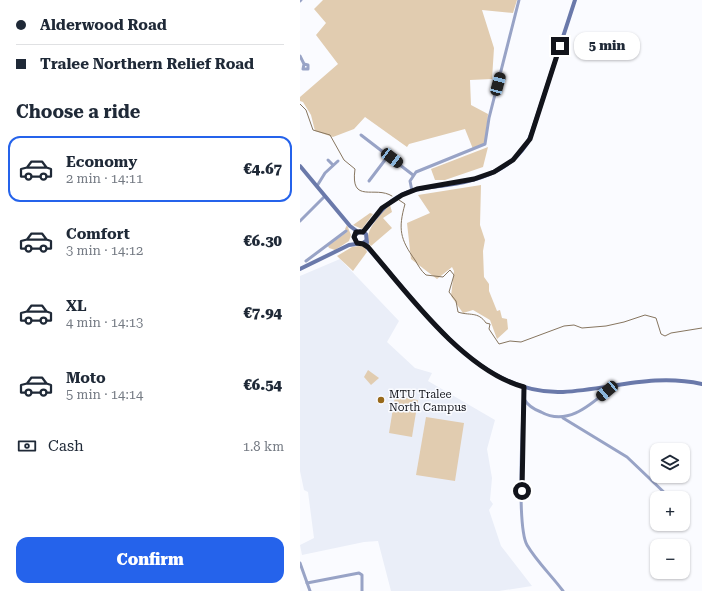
<!DOCTYPE html>
<html lang="en">
<head>
<meta charset="utf-8">
<style>
	:root { --surface:#fff; --page:#f2f2f3; --text:#1f2937; --muted:#747a83; --line:#e0e1e3; --accent:#2563eb }
	body { margin:0; font-family:"Roboto Serif",serif; background:var(--page); color:var(--text); height:100vh; display:flex; flex-direction:column; font-size:15px; white-space:nowrap }
	* { box-sizing:border-box; margin:0 }
	p { font-size:13px; color:var(--muted) }
	.icon { flex:none; width:22px; height:22px; fill:none; stroke:currentColor; stroke-width:2; stroke-linecap:round; stroke-linejoin:round }
	.map { position:relative; flex:1; overflow:hidden }
	.side { display:flex; flex-direction:column; background:var(--surface); width:300px }
	.side>* { flex:none }
	.hud { display:grid; align-content:center; height:88px; padding:0 16px; background:var(--surface) }
	.fabs { position:absolute; left:350px; top:443px; display:grid; gap:8px }
	.fabs a { display:grid; place-items:center; width:40px; height:40px; border-radius:8px; background:var(--surface); box-shadow:0 1px 3px #0004; font-size:20px }
	.end { position:absolute; width:18px; height:18px; margin:-9px; border:5px solid #12141b; background:#fff; box-shadow:0 0 0 2px #fff }
	.from { border-radius:50% }
	.bubble { position:absolute; height:28px; border-radius:12px; background:var(--surface); box-shadow:0 1px 3px #0004; font-size:13px; font-weight:800; line-height:28px; text-align:center }
	.car { position:absolute; width:12px; height:24px; margin:-12px -6px; border-radius:5px; box-shadow:0 0 3px 1px #0007; background:linear-gradient(#222 24%,#8ab4d8 0 40%,#222 0 76%,#8ab4d8 0 86%,#222 0) }
	.hud b { display:flex; align-items:center; gap:14px; height:38px; font-size:15px }
	.hud b+b { border-top:1px solid var(--line) }
	.hud i { width:10px; height:10px; background:var(--text) }
	ul { padding:0; list-style:none }
	li { display:flex; align-items:center; gap:12px; height:66px; margin:0 8px 6px; padding:0 8px; border:2px solid transparent; border-radius:12px }
	li div { flex:1 }
	li b { display:block; font-size:15px }
	li em { font-style:normal; font-weight:800 }
	li.selected { border-color:var(--accent) }
	li>.icon { width:36px; height:36px; stroke-width:1.5 }
	h2 { padding:0 16px; font-size:18px; line-height:48px }
	.pay { display:flex; align-items:center; gap:10px; height:44px; padding:0 16px; font-size:15px }
	.pay p { margin-inline-start:auto }
	.cta { display:flex; gap:8px; margin-top:auto; padding:8px 16px }
	.cta a { flex:1; height:46px; border-radius:12px; background:var(--accent); color:#fff; font-size:16px; font-weight:800; line-height:46px; text-align:center }
	main { display:flex; flex:1; min-height:0 }
	.map>svg:first-child { display:block }
	.built { fill:#eaeef8 }
	.green { fill:#e1ccb0 }
	.lines { fill:none; stroke-linecap:round; stroke-linejoin:round }
	.stream { stroke:#86755f; stroke-width:1 }
	.street { stroke:#98a3c6; stroke-width:3 }
	.secondary { stroke:#6a79aa; stroke-width:4 }
	.route { stroke:#12141b; stroke-width:5 }
	.poi-dot { fill:#98691a; stroke:#fafbff; stroke-width:1.5 }
	.labels { text-anchor:middle; stroke-width:3; stroke-linejoin:round; paint-order:stroke }
	.poi-label { font-size:11px; fill:#12141b; stroke:#fafbff; text-anchor:start }
</style>
</head>
<body>
<main>
<section class="side">
<div class="hud">
<b><i class="from"></i>Alderwood Road</b>
<b><i></i>Tralee Northern Relief Road</b>
</div>
<h2>Choose a ride</h2>
<ul>
<li class="selected"><svg class="icon" aria-label="car" viewBox="0 0 24 24"><path d="M5 17H2v-5l4-1 3-4h7l3 4 3 1v5h-3M9 17h6M6 11h13"/><circle cx="7" cy="17" r="2"/><circle cx="17" cy="17" r="2"/></svg><div><b>Economy</b><p>2 min · 14:11</p></div><em>€4.67</em></li>
<li><svg class="icon" aria-label="car" viewBox="0 0 24 24"><path d="M5 17H2v-5l4-1 3-4h7l3 4 3 1v5h-3M9 17h6M6 11h13"/><circle cx="7" cy="17" r="2"/><circle cx="17" cy="17" r="2"/></svg><div><b>Comfort</b><p>3 min · 14:12</p></div><em>€6.30</em></li>
<li><svg class="icon" aria-label="car" viewBox="0 0 24 24"><path d="M5 17H2v-5l4-1 3-4h7l3 4 3 1v5h-3M9 17h6M6 11h13"/><circle cx="7" cy="17" r="2"/><circle cx="17" cy="17" r="2"/></svg><div><b>XL</b><p>4 min · 14:13</p></div><em>€7.94</em></li>
<li><svg class="icon" aria-label="car" viewBox="0 0 24 24"><path d="M5 17H2v-5l4-1 3-4h7l3 4 3 1v5h-3M9 17h6M6 11h13"/><circle cx="7" cy="17" r="2"/><circle cx="17" cy="17" r="2"/></svg><div><b>Moto</b><p>5 min · 14:14</p></div><em>€6.54</em></li>
</ul>
<div class="pay"><svg class="icon" aria-label="cash" viewBox="0 0 24 24"><path d="M3 7h18v10H3z"/><circle cx="12" cy="12" r="2"/></svg>Cash<p>1.8 km</p></div>
<div class="cta"><a>Confirm</a></div>
</section>
<div class="map">
<svg width="402" height="591" viewBox="0 0 402 591">
	<rect width="100%" height="100%" fill="#fafbff"/>
	<path class="built" d="M40 259 99 321 87 342 115 368 132 373 128 381 195 420 187 449 192 478 190 500 193 504 189 510 201 546 232 586 199 591H91L78 541 64 542 2 555 0 545 14 538 8 492 4 490 0 471V276Z"/>
	<g class="green">
		<path d="M23 0H217L213 13 182 10 194 48 192 79 170 80 171 105 188 114 185 143 173 149 165 129 109 144 107 147 65 117 54 129 33 137 15 131 11 115 3 102 0 101V97L38 64 16 35 26 23 14 9Z"/>
		<path d="M188 147 183 167 145 180H135L131 169Z"/>
		<path d="M181 185 180 225 185 240 183 251 184 277 189 284V291L197 311 200 310 202 318 207 319 208 329 197 339 190 320 173 310 163 313 151 296 154 271 152 267 137 279 111 259 107 223 130 213 118 195Z"/>
		<path d="M90 205 92 212 83 218 92 228 71 246C60 235 81 213 90 205Z"/>
		<path d="M70 213 73 214 62 229 53 225Z"/>
		<path d="M47 225 51 235 49 241 35 250 29 248 28 246 47 232 45 229Z"/>
		<path d="M59 246 65 247 67 252 53 271 37 256 52 247Z"/>
		<path d="M68 370 79 378 71 385 64 377Z"/>
		<path d="M95 396 118 400 112 437 89 433Z"/>
		<path d="M126 417 164 423 155 481 116 475Z"/>
	</g>
	<g class="lines">
		<g class="stream">
			<path d="M0 104 6 110 13 130 30 135 44 160 55 169C50 205 75 185 92 196"/>
			<path d="M99 200 105 204C98 229 100 239 115 260 118 265 121 271 126 275L143 277 150 270 154 275 149 292 156 301 158 312C169 316 178 311 186 323L190 324 189 329 199 344 210 341 221 342 264 326 274 325 282 328 306 326 324 322 345 315 356 318 361 334 365 336 371 333 402 328"/>
		</g>
		<g class="street">
			<path d="M0 1 1 0"/>
			<path d="M0 56 4 64 3 69H8V65L4 64"/>
			<path d="M61 135 113 175"/>
			<path d="M28 160 33 165"/>
			<path d="M69 181 88 156"/>
			<path d="M17 186 25 173 38 161"/>
			<path d="M112 191 110 181 116 172 185 144 189 118 219 0"/>
			<path d="M0 221 25 196"/>
			<path d="M6 261 46 231"/>
			<path d="M224 387C223 415 216 526 227 545 237 562 252 576 263 591"/>
			<path d="M224 399C228 406 233 409 241 412 266 426 288 407 307 391"/>
			<path d="M263 418 327 457 370 498"/>
			<path d="M0 563 10 591"/>
			<path d="M7 583 59 573 62 575V591"/>
		</g>
		<g class="secondary">
			<path d="M0 166 50 226 58 232"/>
			<path d="M63 232C79 215 85 201 108 192 120 187 134 187 147 185 176 181 209 171 226 145 231 138 233 128 236 120L275 0"/>
			<path d="M57 243 54 236 60 231 66 234 67 243"/>
			<path d="M63 243C117 299 175 396 263 392 312 389 353 373 402 384"/>
			<path d="M0 269 49 245 63 243 66 241"/>
		</g>
	</g>
	<g class="lines">
		<path class="route" d="M222 491 224 387C164 371 107 293 68 247L63 244 57 243 54 237 56 232H63L82 208 102 195 117 189 174 179 194 172 213 160 230 139 260 46"/>
	</g>
	<circle class="poi-dot" cx="81" cy="400" r="4"/>
	<g class="labels">
		<g class="poi-label">
			<text x="89" y="398">MTU Tralee<tspan x="89" dy="13">North Campus</tspan></text>
		</g>
	</g>
</svg>
<div class="fabs">
<a><svg class="icon" aria-label="layers" viewBox="0 0 24 24"><path d="M12 4l9 5-9 5-9-5zM3 14l9 5 9-5"/></svg></a>
<a>+</a>
<a>−</a>
</div>
<i class="end from" style="left:222px;top:491px"></i>
<i class="end" style="left:260px;top:46px"></i>
<div class="bubble" style="left:274px;top:32px;width:66px">5 min</div>
<i class="car" style="left:198px;top:84px;rotate:15deg"></i>
<i class="car" style="left:92px;top:158px;rotate:127deg"></i>
<i class="car" style="left:307px;top:391px;rotate:230deg"></i>
</div>
</main>
</body>
</html>
